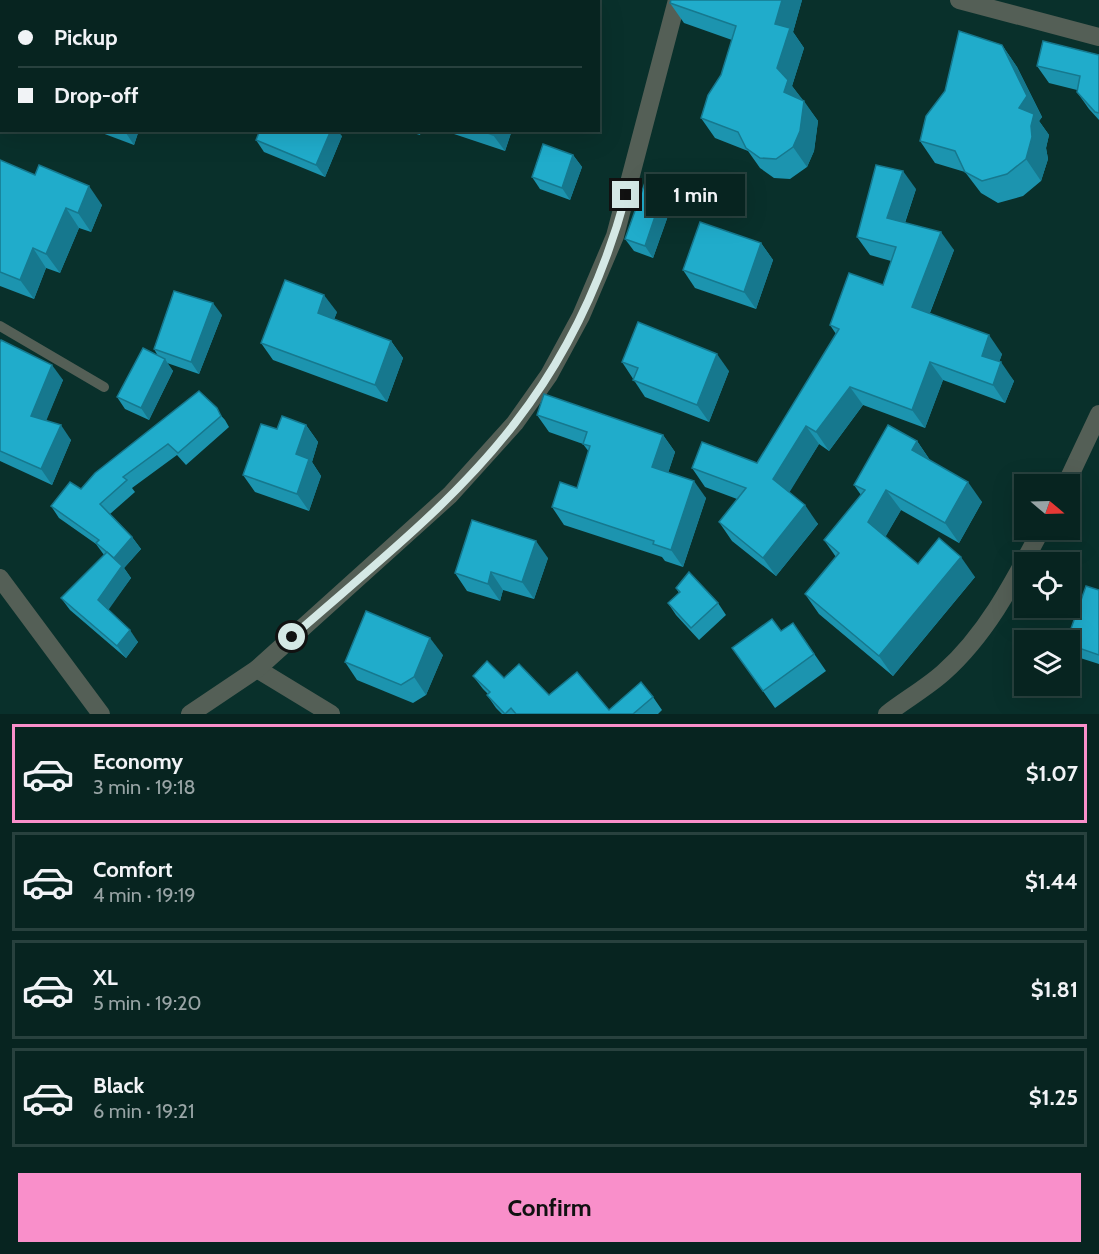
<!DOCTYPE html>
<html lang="en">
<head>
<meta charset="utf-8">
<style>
	:root { --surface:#072420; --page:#15302d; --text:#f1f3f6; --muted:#98a4a5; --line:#28413e; --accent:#f98fca }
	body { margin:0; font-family:Cabin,sans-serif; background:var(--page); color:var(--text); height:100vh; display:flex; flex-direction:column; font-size:22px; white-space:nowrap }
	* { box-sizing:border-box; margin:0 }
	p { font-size:20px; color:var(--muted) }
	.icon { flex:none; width:33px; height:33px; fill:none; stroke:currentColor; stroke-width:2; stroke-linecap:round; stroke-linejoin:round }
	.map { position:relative; height:714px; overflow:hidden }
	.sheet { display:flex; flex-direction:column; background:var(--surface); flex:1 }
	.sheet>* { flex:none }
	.hud { position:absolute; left:0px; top:0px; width:600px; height:132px; box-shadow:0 6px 24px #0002,0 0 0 2px var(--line); display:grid; align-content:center; height:132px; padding:0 18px; background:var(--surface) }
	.needle { width:39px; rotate:109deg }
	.buttons { position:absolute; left:1014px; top:474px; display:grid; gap:12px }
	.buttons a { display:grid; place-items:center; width:66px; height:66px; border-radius:0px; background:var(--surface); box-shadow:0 6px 24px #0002,0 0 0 2px var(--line); font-size:30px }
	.end { position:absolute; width:27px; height:27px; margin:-14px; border:8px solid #d4e8e5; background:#111; box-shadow:0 0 0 3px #111 }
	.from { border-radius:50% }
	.bubble { position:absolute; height:42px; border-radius:0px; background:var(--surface); box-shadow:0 6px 24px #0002,0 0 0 2px var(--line); font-size:20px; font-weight:800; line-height:42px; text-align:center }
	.hud b { display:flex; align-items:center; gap:21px; height:57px; font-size:22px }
	.hud b+b { border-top:2px solid var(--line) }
	.hud i { width:15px; height:15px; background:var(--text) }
	ul { padding:10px 0 0; list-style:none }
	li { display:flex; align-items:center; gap:18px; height:99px; margin:0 12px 9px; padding:0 6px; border:3px solid var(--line); border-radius:0px }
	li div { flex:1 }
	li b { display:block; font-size:22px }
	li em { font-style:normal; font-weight:800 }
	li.on { border-color:var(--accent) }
	li>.icon { width:54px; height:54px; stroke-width:1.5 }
	.cta { display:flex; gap:12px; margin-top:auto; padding:12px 18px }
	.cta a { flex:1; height:69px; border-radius:0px; background:var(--accent); color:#111; font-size:24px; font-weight:800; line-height:69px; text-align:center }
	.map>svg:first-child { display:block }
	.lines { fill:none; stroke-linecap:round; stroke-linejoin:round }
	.lane { stroke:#545f56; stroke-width:10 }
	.street { stroke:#545f56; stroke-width:18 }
	.wall { fill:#1c94af }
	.shaded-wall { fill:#16788e }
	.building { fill:#20accb; stroke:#16788e; stroke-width:1.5 }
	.route { stroke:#d4e8e5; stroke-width:8 }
</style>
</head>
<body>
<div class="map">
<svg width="1099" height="714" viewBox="0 0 1099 714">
	<rect width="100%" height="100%" fill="#09302b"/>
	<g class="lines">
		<g class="lane">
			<path d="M221 0 225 2"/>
			<path d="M0 326 104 387"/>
		</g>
		<g class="street">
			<path d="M959 0 1099 37"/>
			<path d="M1066 484 1099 414"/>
			<path d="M0 578 101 714"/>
			<path d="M257 669 331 714"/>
			<path d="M190 714 257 669 450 495 515 423 549 375 581 316 615 236 677 0"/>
			<path d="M887 714C905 700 926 688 943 673 987 634 1014 581 1041 530"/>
		</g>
	</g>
	<g class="wall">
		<path d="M0 0H75L74 2H2V100L0 99Z"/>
		<path d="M274 0H305L304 2H275Z"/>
		<path d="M671 0H802L793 32 804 48 792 86 818 121 814 151 807 167 790 179 774 178 760 168 748 151 715 138 701 118 721 75 732 40 684 23 670 3Z"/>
		<path d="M1002 45 1017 67 1042 117 1039 121 1049 135 1046 148 1048 159 1041 181 1023 196 998 203 981 193 965 172 935 163 920 141Z"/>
		<path d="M1099 55V120L1089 109 1077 92V90L1049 83 1037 66Z"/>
		<path d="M94 130H139L134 145Z"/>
		<path d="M403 130H421L420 135Z"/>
		<path d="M442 130H512L505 151Z"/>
		<path d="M342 136 325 177 264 152 256 140Z"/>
		<path d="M573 155 582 167 570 200 540 189 532 177Z"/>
		<path d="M0 160 102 205 91 232 79 228 60 273 46 268 34 299 0 286Z"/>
		<path d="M666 184 675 196 653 258 634 251 625 239Z"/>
		<path d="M916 189 905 223 954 250 930 313 1002 354 999 362 1014 381 1005 403 943 380 925 428 863 405 829 451 819 444 789 492 818 524 776 576 732 541 719 522 737 499 705 487 692 468 757 463 836 334 830 325 883 285 891 261 870 255 857 237Z"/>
		<path d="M761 243 773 260 756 309 695 288 683 270Z"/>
		<path d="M337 312 334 319 391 341 403 358 387 402 273 360 261 343Z"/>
		<path d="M222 315 199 374 167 363 173 371 149 420 125 409 117 397 158 356 154 349Z"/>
		<path d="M0 343 63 380 46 420 71 440 52 485 0 461Z"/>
		<path d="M622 362 729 371 709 422 645 397Z"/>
		<path d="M199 391 225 420 229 427 186 465 177 455 132 488 135 492 110 514 132 537 141 549 124 568 131 578 108 609 138 642 126 658 70 610 61 598 104 555 96 544 59 518 51 506 81 489Z"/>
		<path d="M537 415 663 435 675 452 668 473 706 498 683 567 665 561 662 557 564 525 552 507 577 488 589 452 583 444 549 432Z"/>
		<path d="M306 425 318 442 312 462 321 476 309 511 255 492 243 475 277 429Z"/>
		<path d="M917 441 930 460 982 502 959 543 901 510 885 537 918 564 975 577 893 676 819 614 805 594 836 557 824 540 861 495 854 485Z"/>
		<path d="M548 558 534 599 503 590 500 601 467 591 455 573Z"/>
		<path d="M676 588 718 603 726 615 699 640 676 615 668 603 679 593Z"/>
		<path d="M1099 590V664L1074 656 1070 648V640Z"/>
		<path d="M793 623 826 671 775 708 732 648 781 631Z"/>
		<path d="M443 655 426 695 413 703 357 680 345 662Z"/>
		<path d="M473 676 504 678 549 695 609 710 653 697 662 710 658 714H502L496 708 487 695 488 694 483 689Z"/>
	</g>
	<g class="shaded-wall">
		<path d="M17 0H25L27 2H16Z"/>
		<path d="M53 0H75L74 2H53Z"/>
		<path d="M293 0H305L304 2H294Z"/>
		<path d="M554 0H570V2H553Z"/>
		<path d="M782 0H802L793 32 804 48 792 86 803 100 784 92 777 68 775 24Z"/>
		<path d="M1002 45 1017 67 1042 117 1039 121 1049 135 1046 148 1048 159 1041 181 1026 159Z"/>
		<path d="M804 101 818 121 814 151 807 167 793 147Z"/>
		<path d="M124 130H139L134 145Z"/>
		<path d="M331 130H337L342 136 325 177 316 165Z"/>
		<path d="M417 130H421L420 135Z"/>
		<path d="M495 130H512L505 151 493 135Z"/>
		<path d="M573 155 582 167 570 200 562 188Z"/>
		<path d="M903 171 916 189 900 237 887 218Z"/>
		<path d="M666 184 675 196 653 258 645 246Z"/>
		<path d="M89 186 102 205 91 232 78 213Z"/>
		<path d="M66 208 79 228 60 273 46 254Z"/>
		<path d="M941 232 954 250 925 325 912 307Z"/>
		<path d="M761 243 773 260 756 309 744 292Z"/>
		<path d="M33 248 46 268 34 299 20 280Z"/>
		<path d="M324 295 337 312 330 330 318 313Z"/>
		<path d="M213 303 222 315 199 374 191 362Z"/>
		<path d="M989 335 1002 354 995 374 982 356Z"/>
		<path d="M391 341 403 358 387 402 375 385Z"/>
		<path d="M717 354 729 371 709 422 697 405Z"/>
		<path d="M165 359 173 371 149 420 141 408Z"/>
		<path d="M930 362 943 380 925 428 912 410Z"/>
		<path d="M1001 362 1014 381 1005 403 993 385Z"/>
		<path d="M52 365 63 380 42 431 31 416Z"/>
		<path d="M850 387 863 405 829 451 816 432Z"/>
		<path d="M61 425 71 440 52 485 41 469Z"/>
		<path d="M306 425 318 442 312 462 321 476 309 511 297 494 296 454Z"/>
		<path d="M806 426 819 444 786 498 773 479Z"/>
		<path d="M663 435 675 452 664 485 652 467Z"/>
		<path d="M917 441 931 462 912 450Z"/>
		<path d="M694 481 706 498 683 567 671 550Z"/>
		<path d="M968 482 982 502 959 543 945 523Z"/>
		<path d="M886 490 901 510 882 543 868 522Z"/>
		<path d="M805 505 818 524 776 576 763 558Z"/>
		<path d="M132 537 141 549 124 568 131 578 107 612 98 600 113 558Z"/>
		<path d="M536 541 548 558 534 599 522 582Z"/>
		<path d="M961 557 975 577 893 676 879 656Z"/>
		<path d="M491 572 503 590 500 601 488 584Z"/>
		<path d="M130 630 138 642 126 658 117 646Z"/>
		<path d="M430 638 443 655 426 695 414 677Z"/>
	</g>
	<g class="building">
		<path d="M0 0H17L16 2H2V81H0Z"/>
		<path d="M41 0H53V2H45Z"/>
		<path d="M464 0H554L553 2H464Z"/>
		<path d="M671 0H782L775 24 790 28 777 68 788 80 784 92 804 101 800 131 793 147 776 159 760 158 746 148 738 132 701 118 708 95 721 75 736 26 670 3Z"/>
		<path d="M959 31 1002 45 1027 96 1019 108 1034 114 1031 126 1032 137 1026 159 1007 174 982 181 965 172 955 151 920 141 926 116 945 91Z"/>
		<path d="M1043 41 1099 55V113L1095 112 1077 92 1080 76 1037 66Z"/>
		<path d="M260 130H331L316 165 256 140Z"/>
		<path d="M480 130H495L493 135Z"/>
		<path d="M543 144 573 155 562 188 532 177Z"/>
		<path d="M0 160 35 175 39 165 89 186 78 213 66 208 46 254 33 248 20 280 0 272Z"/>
		<path d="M876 165 903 171 887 218 941 232 912 307 989 335 982 356 1001 362 993 385 930 362 912 410 850 387 816 432 806 426 773 479 805 505 763 558 719 522 746 488 692 468 702 442 757 463 839 329 830 325 849 273 883 285 896 247 857 237Z"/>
		<path d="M647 177 666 184 645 246 625 239Z"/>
		<path d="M700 222 761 243 744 292 683 270Z"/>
		<path d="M285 280 324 295 318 313 391 341 375 385 261 343Z"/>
		<path d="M174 291 213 303 191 362 154 349Z"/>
		<path d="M638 322 717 354 697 405 633 380 638 368 622 362Z"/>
		<path d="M1 340 52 365 31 416 61 425 41 469 0 451V343Z"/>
		<path d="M143 348 165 359 141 408 117 397Z"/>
		<path d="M199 391 217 408 221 416 178 453 168 444 123 477 127 480 100 504 132 537 114 558 96 543 99 540 51 506 70 482 81 489 95 473Z"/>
		<path d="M544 394 663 435 652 467 694 481 671 550 653 544 654 541 552 507 560 482 577 488 590 446 583 444 587 432 537 415Z"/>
		<path d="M282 416 306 425 296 454 309 459 297 494 243 475 261 424 277 429Z"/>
		<path d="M888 425 917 441 912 450 968 482 945 523 886 490 868 522 918 564 939 538 961 557 879 656 805 594 839 553 824 540 865 490 854 485Z"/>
		<path d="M472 520 536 541 522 582 491 572 488 584 455 573Z"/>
		<path d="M107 552 122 566 98 600 130 630 117 646 61 598Z"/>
		<path d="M689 572 718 603 691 628 668 603 680 592 676 588Z"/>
		<path d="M1086 586 1099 590V655L1070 645V640H1067Z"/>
		<path d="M366 611 430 638 414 677 401 685 345 662Z"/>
		<path d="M772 619 781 631 793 623 814 654 763 691 732 648Z"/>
		<path d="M487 661 504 678 519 664 549 695 577 672 609 710 641 682 653 697 633 714H516L511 708 505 714 487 695 490 692 473 676Z"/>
	</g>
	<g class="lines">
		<path class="route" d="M292 637C369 569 453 504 515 423 567 356 604 276 626 195"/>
	</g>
</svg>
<div class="buttons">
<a><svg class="needle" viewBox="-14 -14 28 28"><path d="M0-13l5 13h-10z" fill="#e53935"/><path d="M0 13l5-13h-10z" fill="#98a4a5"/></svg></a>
<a><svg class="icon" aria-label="locate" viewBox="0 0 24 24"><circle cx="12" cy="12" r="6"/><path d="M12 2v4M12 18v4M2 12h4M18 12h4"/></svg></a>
<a><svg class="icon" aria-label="layers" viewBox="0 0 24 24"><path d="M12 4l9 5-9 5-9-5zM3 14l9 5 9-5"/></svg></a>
</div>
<i class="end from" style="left:292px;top:637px"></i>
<i class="end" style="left:626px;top:195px"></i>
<div class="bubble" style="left:646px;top:174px;width:99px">1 min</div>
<div class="hud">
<b><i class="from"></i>Pickup</b>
<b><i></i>Drop-off</b>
</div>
</div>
<section class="sheet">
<ul>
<li class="on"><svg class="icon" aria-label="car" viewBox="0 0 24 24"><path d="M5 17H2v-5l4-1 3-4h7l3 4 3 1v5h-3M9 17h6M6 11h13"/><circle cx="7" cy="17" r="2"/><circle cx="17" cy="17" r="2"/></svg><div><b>Economy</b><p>3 min · 19:18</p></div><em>$1.07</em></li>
<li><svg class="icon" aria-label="car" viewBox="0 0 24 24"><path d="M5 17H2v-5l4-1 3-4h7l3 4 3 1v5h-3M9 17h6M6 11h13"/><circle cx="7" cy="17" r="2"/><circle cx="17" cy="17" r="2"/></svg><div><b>Comfort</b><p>4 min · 19:19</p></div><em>$1.44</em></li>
<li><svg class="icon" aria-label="car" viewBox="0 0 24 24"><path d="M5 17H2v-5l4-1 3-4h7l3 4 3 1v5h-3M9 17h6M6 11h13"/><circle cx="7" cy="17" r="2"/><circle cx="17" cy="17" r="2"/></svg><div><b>XL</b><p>5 min · 19:20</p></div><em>$1.81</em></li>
<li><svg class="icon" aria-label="car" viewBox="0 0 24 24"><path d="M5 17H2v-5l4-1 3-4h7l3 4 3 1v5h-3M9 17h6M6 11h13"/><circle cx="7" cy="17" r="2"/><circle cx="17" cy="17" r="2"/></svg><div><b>Black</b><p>6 min · 19:21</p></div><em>$1.25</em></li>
</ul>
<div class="cta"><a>Confirm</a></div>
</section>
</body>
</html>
